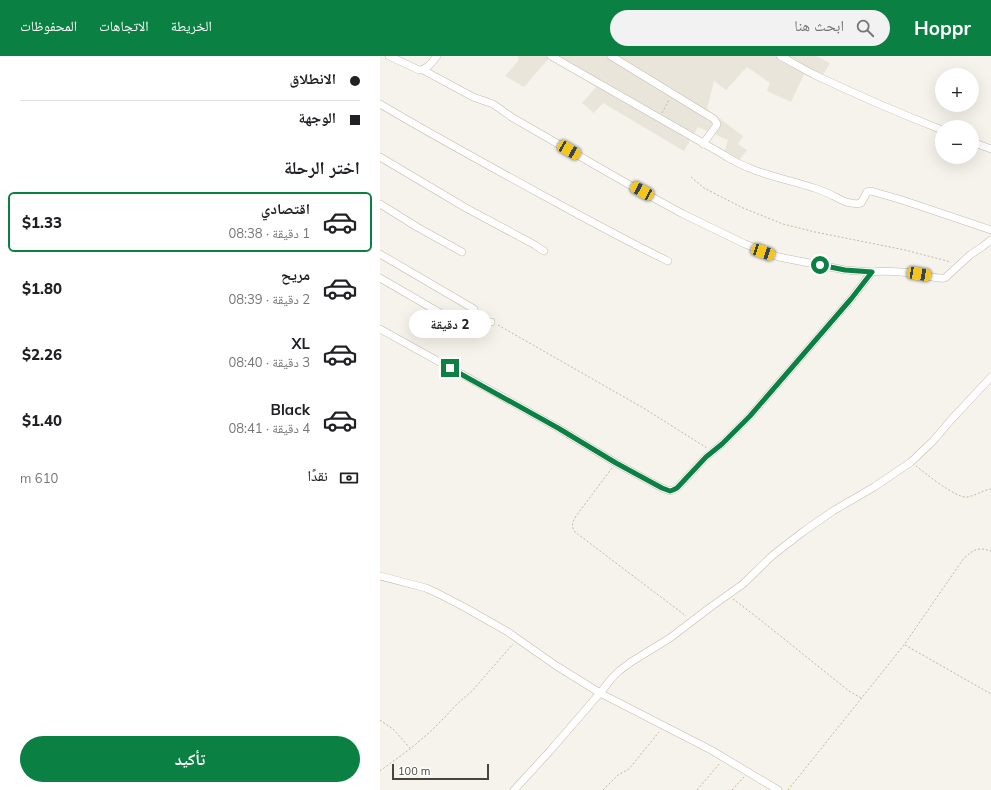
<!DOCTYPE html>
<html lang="ar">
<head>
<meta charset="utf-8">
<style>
	:root { --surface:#fff; --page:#f2f2f2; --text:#202124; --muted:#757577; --line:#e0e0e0; --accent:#0b8043 }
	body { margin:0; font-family:Mulish,"Noto Naskh Arabic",sans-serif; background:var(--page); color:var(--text); direction:rtl; height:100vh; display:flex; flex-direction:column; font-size:15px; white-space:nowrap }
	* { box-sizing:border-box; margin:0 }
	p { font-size:13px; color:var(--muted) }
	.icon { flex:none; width:22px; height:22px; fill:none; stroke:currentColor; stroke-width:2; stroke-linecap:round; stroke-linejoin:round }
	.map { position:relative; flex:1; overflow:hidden; direction:ltr }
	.panel { display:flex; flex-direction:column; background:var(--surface); width:380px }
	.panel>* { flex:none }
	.banner { display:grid; align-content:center; height:88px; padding:0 20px; background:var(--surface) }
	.buttons { position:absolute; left:555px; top:12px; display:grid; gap:8px }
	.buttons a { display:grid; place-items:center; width:44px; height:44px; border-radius:50%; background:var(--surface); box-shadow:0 4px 16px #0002; font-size:20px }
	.scale { position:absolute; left:12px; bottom:10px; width:97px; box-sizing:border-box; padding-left:4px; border:2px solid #4b4439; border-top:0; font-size:11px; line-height:14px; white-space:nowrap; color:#4b4439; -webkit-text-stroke:3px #fff; paint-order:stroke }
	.end { position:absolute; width:18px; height:18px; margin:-9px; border:5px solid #0b8043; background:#fff; box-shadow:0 0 0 2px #fff }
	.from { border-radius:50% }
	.bubble { position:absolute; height:28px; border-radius:14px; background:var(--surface); box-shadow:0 4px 16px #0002; font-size:13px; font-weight:800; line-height:28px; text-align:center; direction:rtl }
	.car { position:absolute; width:12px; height:24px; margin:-12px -6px; border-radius:5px; box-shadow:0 0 3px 1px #0007; background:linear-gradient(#f5c518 24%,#345 0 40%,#f5c518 0 76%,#345 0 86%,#f5c518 0) }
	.banner b { display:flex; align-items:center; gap:14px; height:38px; font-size:15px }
	.banner b+b { border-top:1px solid var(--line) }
	.banner i { width:10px; height:10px; background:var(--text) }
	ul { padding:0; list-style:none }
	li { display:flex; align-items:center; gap:12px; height:60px; margin:0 8px 6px; padding:0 12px; border:2px solid transparent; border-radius:6px }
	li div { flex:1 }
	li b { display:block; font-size:15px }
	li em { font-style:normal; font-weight:800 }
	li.current { border-color:var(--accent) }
	li>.icon { width:36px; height:36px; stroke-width:1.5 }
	h2 { padding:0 20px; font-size:18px; line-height:48px }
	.pay { display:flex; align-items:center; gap:10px; height:44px; padding:0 20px; font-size:15px }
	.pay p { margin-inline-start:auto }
	.primary-button { display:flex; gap:8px; margin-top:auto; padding:8px 20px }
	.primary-button a { flex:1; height:46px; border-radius:24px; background:var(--accent); color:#fff; font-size:16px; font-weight:800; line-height:46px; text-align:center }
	header { display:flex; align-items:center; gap:24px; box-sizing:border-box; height:56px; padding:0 20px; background:var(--accent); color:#fff }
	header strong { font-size:19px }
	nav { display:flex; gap:22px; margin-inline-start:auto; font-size:14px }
	.search { width:280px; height:36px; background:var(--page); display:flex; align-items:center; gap:10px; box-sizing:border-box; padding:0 14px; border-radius:22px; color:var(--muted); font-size:15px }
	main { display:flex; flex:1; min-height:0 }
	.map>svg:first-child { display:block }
	.residential { fill:#eae5da }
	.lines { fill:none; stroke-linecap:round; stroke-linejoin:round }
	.minor-casing { stroke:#c2bbae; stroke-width:8 }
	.path { stroke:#c4b79f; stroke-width:1; stroke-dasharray:2 2; stroke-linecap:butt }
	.minor { stroke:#fff; stroke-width:7 }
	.route { stroke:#0b8043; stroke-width:5 }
</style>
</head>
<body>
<header>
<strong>Hoppr</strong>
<div class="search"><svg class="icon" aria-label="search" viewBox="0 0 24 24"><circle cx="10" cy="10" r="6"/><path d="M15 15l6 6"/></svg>ابحث هنا</div>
<nav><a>الخريطة</a><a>الاتجاهات</a><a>المحفوظات</a></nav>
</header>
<main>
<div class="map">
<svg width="611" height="734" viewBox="0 0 611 734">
	<rect width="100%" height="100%" fill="#f6f3ec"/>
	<path class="residential" d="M138 0H436L450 7 439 26 424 18 411 46 387 35 390 27 367 11 346 34 334 25 327 53 363 80 358 88 367 94 357 107 342 104 348 84 318 71 304 95 223 47 214 57 202 47 216 31 170 1 144 31 125 20 139 4Z"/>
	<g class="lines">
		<g class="minor-casing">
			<g id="minor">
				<path d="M9 0 39 14C47 14 52 6 57 0"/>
				<path d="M171 0 344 99C371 117 403 122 434 132 445 135 455 141 466 146 471 147 476 149 481 147L487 136 491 135 522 144 611 174"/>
				<path d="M231 0 334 63 337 68 336 70 323 88"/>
				<path d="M400 0C412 6 423 13 435 19 477 39 519 57 562 74"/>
				<path d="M43 14 93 41 113 48 133 62 248 128 303 158 365 188 399 201 465 214 492 216"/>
				<path d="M0 48C54 80 109 110 164 140 205 162 246 185 288 205"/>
				<path d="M592 86 611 93"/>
				<path d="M0 101 86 152 155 189 164 195"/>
				<path d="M0 148 37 171 82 196"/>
				<path d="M0 198 94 253"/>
				<path d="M0 222 62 258 81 268 90 269 111 266"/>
				<path d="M0 273 112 335 178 372 236 407 282 432 290 435 293 434 297 432 326 401 342 388 370 360 471 243 492 216C508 214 524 216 540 218 549 220 557 223 565 222L590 199 602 191 611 184"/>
				<path d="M0 520 46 532 59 538 84 551 128 576 175 609 220 637 331 694 398 734"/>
				<path d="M134 734 169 696 220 637 232 622 239 615 251 606 290 582 328 553 363 528 393 499 424 475 453 455 494 431 531 406 553 385 570 365 611 321"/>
			</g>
		</g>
		<g class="path">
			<path d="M282 57 289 44"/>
			<path d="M311 121 324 132 363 152 403 168 435 176 525 194 571 206"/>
			<path d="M118 269 265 353 327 392"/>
			<path d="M536 410C545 417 577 443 587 441 595 440 603 434 611 433"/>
			<path d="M232 412 196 460C192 467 191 470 195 476L306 560"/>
			<path d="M353 543 378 562 469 635 481 642"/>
			<path d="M525 589 611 638"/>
			<path d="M0 664 13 673 30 692"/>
			<path d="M0 715 30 693 50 676 66 660 76 649 92 635 133 588"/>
			<path d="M223 734 238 719 249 713 279 676"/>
			<path d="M317 734 340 707"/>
			<path d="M352 734 364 721"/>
			<path d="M408 734 524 589 584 502C595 493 597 491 611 495"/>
		</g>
		<use href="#minor" class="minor"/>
	</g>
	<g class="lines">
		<path class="route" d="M70 312 178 372 236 407 282 432 290 435 293 434 297 432 326 401 342 388 370 360 471 243 492 216 465 214 440 209"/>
	</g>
</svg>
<div class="buttons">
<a>+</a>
<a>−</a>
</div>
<div class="scale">100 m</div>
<i class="end from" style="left:440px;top:209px"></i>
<i class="end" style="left:70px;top:312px"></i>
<div class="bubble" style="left:29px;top:254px;width:82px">2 دقيقة</div>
<i class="car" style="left:189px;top:94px;rotate:120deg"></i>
<i class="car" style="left:262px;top:135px;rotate:299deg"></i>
<i class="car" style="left:383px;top:196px;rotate:109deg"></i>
<i class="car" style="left:539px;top:218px;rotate:100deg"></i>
</div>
<section class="panel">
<div class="banner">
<b><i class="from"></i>الانطلاق</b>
<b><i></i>الوجهة</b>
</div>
<h2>اختر الرحلة</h2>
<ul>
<li class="current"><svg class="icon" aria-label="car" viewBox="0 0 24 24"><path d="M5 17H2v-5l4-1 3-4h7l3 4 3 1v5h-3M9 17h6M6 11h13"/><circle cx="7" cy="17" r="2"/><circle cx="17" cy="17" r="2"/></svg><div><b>اقتصادي</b><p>1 دقيقة · 08:38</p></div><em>$1.33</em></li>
<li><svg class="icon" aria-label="car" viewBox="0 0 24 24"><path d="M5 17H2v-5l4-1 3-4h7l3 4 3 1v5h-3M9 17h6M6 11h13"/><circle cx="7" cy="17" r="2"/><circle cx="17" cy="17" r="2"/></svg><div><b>مريح</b><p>2 دقيقة · 08:39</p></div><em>$1.80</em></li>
<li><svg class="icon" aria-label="car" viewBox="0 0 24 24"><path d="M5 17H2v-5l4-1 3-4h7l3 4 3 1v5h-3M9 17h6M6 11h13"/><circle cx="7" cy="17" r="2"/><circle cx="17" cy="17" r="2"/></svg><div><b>XL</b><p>3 دقيقة · 08:40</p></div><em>$2.26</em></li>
<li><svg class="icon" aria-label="car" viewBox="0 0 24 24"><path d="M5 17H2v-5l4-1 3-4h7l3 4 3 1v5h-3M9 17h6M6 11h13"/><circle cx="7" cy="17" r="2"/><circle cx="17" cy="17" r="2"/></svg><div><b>Black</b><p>4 دقيقة · 08:41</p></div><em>$1.40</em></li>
</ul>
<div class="pay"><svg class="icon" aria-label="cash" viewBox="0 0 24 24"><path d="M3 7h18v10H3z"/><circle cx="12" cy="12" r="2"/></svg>نقدًا<p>610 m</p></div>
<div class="primary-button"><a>تأكيد</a></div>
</section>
</main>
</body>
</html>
